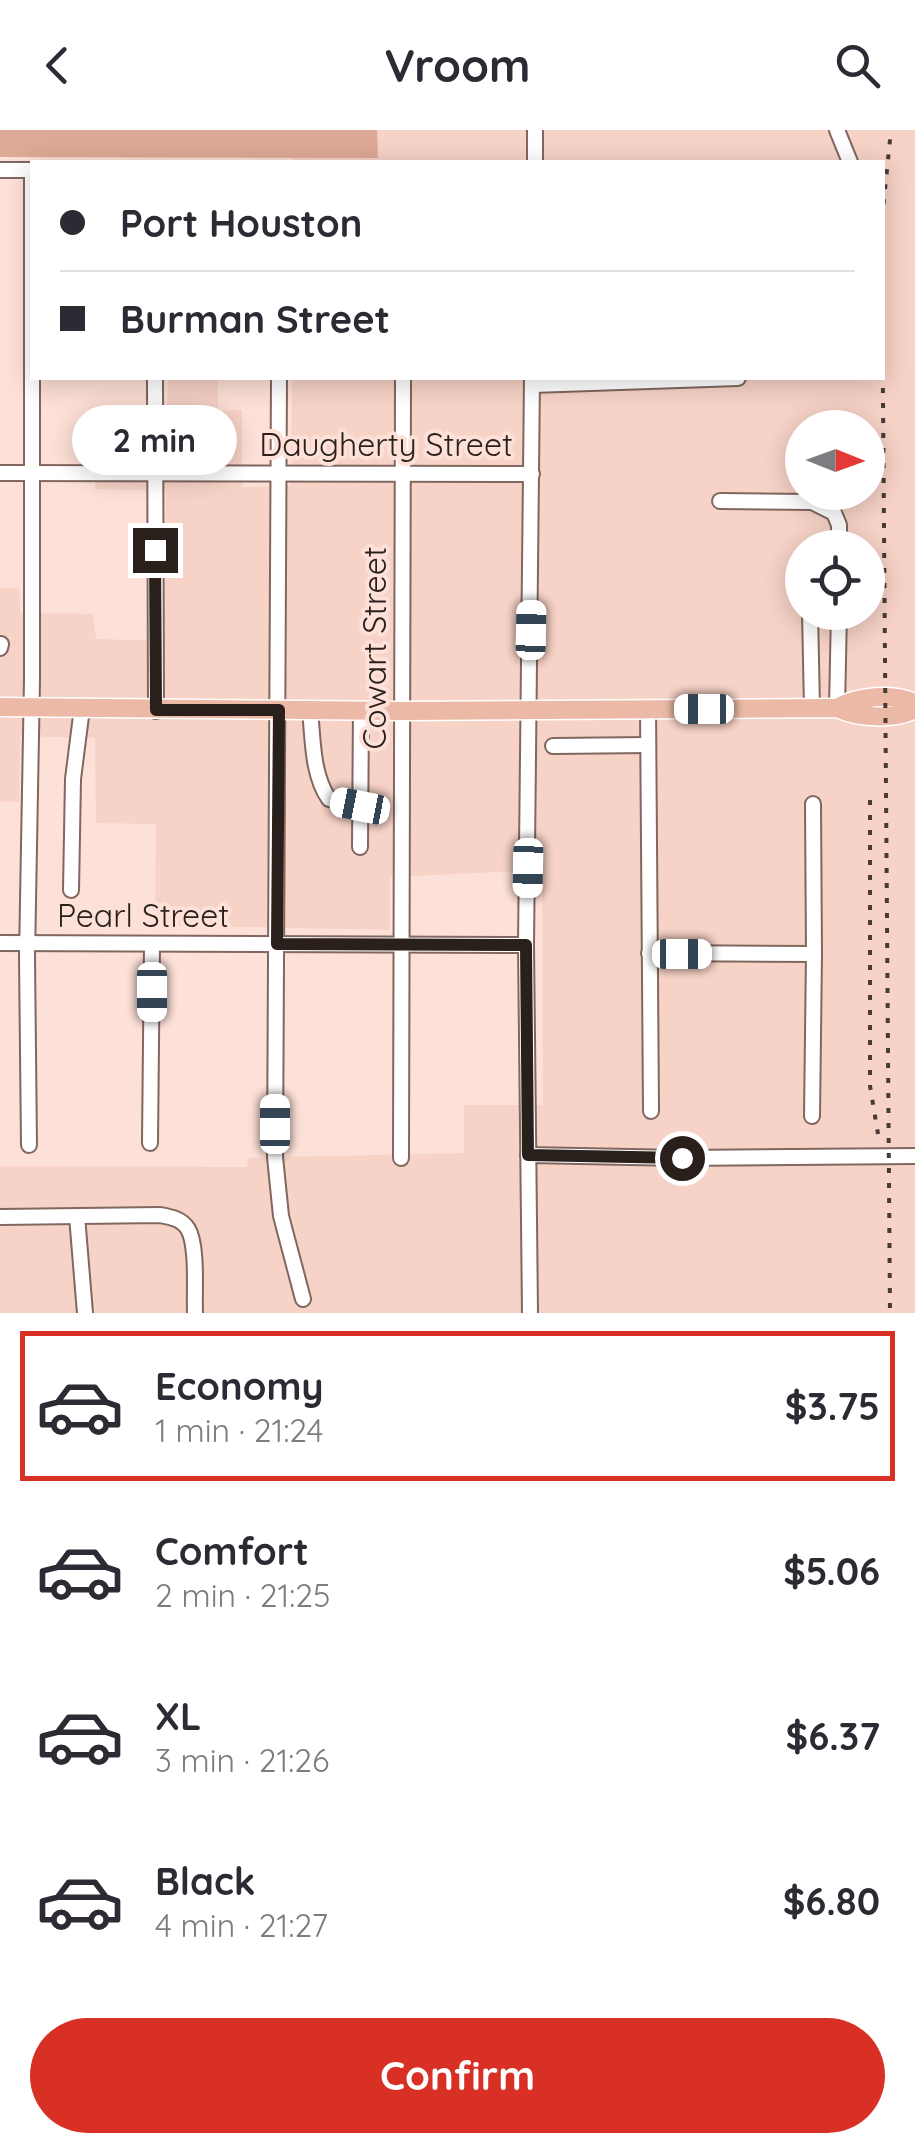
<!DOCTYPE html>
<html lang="en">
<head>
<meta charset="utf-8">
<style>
	:root { --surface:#fff; --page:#f7f7f7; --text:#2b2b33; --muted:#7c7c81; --line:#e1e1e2; --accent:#d93025 }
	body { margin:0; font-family:Quicksand,sans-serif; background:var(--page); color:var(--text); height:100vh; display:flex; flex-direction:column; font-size:38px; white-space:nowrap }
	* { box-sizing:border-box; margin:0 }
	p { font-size:32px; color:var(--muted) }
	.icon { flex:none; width:55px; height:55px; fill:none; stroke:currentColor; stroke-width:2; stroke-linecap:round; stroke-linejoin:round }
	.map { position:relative; height:1183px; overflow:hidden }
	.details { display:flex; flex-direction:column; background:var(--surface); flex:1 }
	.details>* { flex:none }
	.hud { position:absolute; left:30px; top:30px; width:855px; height:220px; border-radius:0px; box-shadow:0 5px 25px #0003; display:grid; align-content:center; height:220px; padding:0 30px; background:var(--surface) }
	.needle { width:65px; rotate:91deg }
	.controls { position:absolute; left:785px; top:280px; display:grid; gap:20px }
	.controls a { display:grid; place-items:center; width:100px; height:100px; border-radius:50%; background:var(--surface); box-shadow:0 5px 25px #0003; font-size:50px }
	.end { position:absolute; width:45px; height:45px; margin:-22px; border:12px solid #291f1b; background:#fff; box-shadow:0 0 0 5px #fff }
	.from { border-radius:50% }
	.bubble { position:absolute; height:70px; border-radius:35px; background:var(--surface); box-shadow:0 5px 25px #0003; font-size:32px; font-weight:800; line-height:70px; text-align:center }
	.car { position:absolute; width:30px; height:60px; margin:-30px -15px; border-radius:12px; box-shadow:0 0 8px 2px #0007; background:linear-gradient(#fff 24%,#345 0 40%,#fff 0 76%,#345 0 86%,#fff 0) }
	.hud b { display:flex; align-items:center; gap:35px; height:95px; font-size:38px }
	.hud b+b { border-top:2px solid var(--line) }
	.hud i { width:25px; height:25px; background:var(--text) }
	ul { padding:18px 0 0; list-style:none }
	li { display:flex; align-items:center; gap:30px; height:150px; margin:0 20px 15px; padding:0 10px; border:5px solid transparent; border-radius:0px }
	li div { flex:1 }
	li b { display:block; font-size:38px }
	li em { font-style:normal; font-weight:800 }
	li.on { border-color:var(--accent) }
	li>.icon { width:90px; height:90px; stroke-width:1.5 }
	.action { display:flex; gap:20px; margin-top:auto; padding:20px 30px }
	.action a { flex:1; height:115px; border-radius:60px; background:var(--accent); color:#fff; font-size:40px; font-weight:800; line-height:115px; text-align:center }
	header { display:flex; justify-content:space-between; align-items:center; height:130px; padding:0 30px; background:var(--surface); font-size:45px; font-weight:800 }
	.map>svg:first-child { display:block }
	.built { fill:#f7d2c6; fill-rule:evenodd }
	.green { fill:#dea996 }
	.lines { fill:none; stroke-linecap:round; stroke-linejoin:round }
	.minor-casing { stroke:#80675f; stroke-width:18 }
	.major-casing { stroke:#fff; stroke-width:21 }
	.minor { stroke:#fff; stroke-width:14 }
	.major { stroke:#ecb9a7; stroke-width:18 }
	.rail { stroke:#473b36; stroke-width:4; stroke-dasharray:5 10; stroke-linecap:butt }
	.route { stroke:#291f1b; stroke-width:12 }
	.labels { text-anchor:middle; stroke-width:8; stroke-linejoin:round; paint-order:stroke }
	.street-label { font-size:32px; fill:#291f1b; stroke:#fde0d7 }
</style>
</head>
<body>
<header><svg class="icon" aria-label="back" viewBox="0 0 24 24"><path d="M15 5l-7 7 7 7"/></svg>Vroom<svg class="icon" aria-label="search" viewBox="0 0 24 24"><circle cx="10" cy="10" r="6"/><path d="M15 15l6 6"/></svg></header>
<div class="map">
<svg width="915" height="1183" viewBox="0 0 915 1183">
	<rect width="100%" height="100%" fill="#fde0d7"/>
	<path class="built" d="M377 0H915V1183H0V1036L247 1037 248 1028 464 1023V975H543L542 740 390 747V800L155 795 156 694 96 693 95 608 20 606 19 672H0V458H19L20 483 93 484 96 509 164 511 166 361 95 359 96 281H167L168 248H218V281L242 280V357L291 356 292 248H882V32H292V28H377ZM802 298H868V362H802ZM802 418H868V482H802Z"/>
	<path class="green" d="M0 0H377L378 28 0 27Z"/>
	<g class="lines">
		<g class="minor-casing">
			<g id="minor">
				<path d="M837 0 850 32"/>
				<path d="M535 32V0"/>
				<path d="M0 40H32"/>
				<path d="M155 248 156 581"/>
				<path d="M279 248 275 1027 281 1086 303 1169"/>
				<path d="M532 255 738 248"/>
				<path d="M0 343 532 344"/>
				<path d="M720 371 812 372 834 383 839 395V418"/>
				<path d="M810 482 812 578"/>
				<path d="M0 518 1 514"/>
				<path d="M837 578 839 482"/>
				<path d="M648 579 651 981"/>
				<path d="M310 580C313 609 312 645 329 669L360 676"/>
				<path d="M553 616 648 615"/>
				<path d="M813 674 814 824"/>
				<path d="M360 717 361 580"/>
				<path d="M71 760 73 649 82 578"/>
				<path d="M0 813 526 815"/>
				<path d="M649 823 814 824 812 986"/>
				<path d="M150 1013 152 814"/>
				<path d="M29 1015 27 827 32 550V40"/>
				<path d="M528 1025 681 1028 915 1026"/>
				<path d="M401 1028 403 248"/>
				<path d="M77 1086 85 1183"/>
				<path d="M0 1087 160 1085C171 1087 182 1089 188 1099 198 1116 194 1163 195 1183"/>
				<path d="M530 1183 526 815 532 248"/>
			</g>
		</g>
		<g class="major-casing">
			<g id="major">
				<path d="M0 577 404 581 837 578C859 588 893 590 915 579"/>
				<path d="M837 578C858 566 892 563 915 573"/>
			</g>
		</g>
		<use href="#minor" class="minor"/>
		<use href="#major" class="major"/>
		<g class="rail">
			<path d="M882 89 891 0"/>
			<path d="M882 138 890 1183"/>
			<path d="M870 670V956L878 1004"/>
		</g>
	</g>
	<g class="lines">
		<path class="route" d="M155 420 156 580H279L277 814 526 815 528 1025 682 1028"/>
	</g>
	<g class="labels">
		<g class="street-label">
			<text x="386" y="326">Daugherty Street</text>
			<text transform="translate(375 518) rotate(-90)" y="11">Cowart Street</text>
			<text x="143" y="797">Pearl Street</text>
		</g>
	</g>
</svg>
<div class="controls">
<a><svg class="needle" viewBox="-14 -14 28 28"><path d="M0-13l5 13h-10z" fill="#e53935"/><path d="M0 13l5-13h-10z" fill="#7c7c81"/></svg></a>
<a><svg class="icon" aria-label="locate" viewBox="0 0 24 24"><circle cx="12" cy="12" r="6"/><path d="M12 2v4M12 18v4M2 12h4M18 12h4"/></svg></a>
</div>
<i class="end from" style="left:682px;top:1028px"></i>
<i class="end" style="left:155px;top:420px"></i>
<div class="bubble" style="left:72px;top:275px;width:165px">2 min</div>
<i class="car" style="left:531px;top:500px;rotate:1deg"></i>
<i class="car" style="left:704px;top:579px;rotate:270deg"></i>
<i class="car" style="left:360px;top:676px;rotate:281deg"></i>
<i class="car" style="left:528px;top:738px;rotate:181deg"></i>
<i class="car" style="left:682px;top:824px;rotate:90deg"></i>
<i class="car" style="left:152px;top:862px;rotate:180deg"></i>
<i class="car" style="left:275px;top:994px;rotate:0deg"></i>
<div class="hud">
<b><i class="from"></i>Port Houston</b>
<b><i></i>Burman Street</b>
</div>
</div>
<section class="details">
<ul>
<li class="on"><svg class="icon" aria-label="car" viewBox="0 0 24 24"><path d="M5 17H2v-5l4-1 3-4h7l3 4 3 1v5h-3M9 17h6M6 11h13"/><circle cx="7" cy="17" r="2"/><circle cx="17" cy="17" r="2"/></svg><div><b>Economy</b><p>1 min · 21:24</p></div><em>$3.75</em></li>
<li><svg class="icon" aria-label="car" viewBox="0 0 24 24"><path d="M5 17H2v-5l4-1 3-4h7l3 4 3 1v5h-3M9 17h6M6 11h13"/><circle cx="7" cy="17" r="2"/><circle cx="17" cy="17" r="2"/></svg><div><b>Comfort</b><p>2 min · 21:25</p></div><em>$5.06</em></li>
<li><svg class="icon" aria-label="car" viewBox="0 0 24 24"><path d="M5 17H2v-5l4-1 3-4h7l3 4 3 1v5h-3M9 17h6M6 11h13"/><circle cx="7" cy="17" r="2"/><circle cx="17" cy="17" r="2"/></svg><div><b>XL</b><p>3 min · 21:26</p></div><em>$6.37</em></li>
<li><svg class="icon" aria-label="car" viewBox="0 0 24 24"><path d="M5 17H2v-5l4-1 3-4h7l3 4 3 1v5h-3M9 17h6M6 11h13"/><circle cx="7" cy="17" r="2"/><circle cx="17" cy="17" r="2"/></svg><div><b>Black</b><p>4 min · 21:27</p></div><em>$6.80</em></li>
</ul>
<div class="action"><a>Confirm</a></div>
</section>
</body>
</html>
